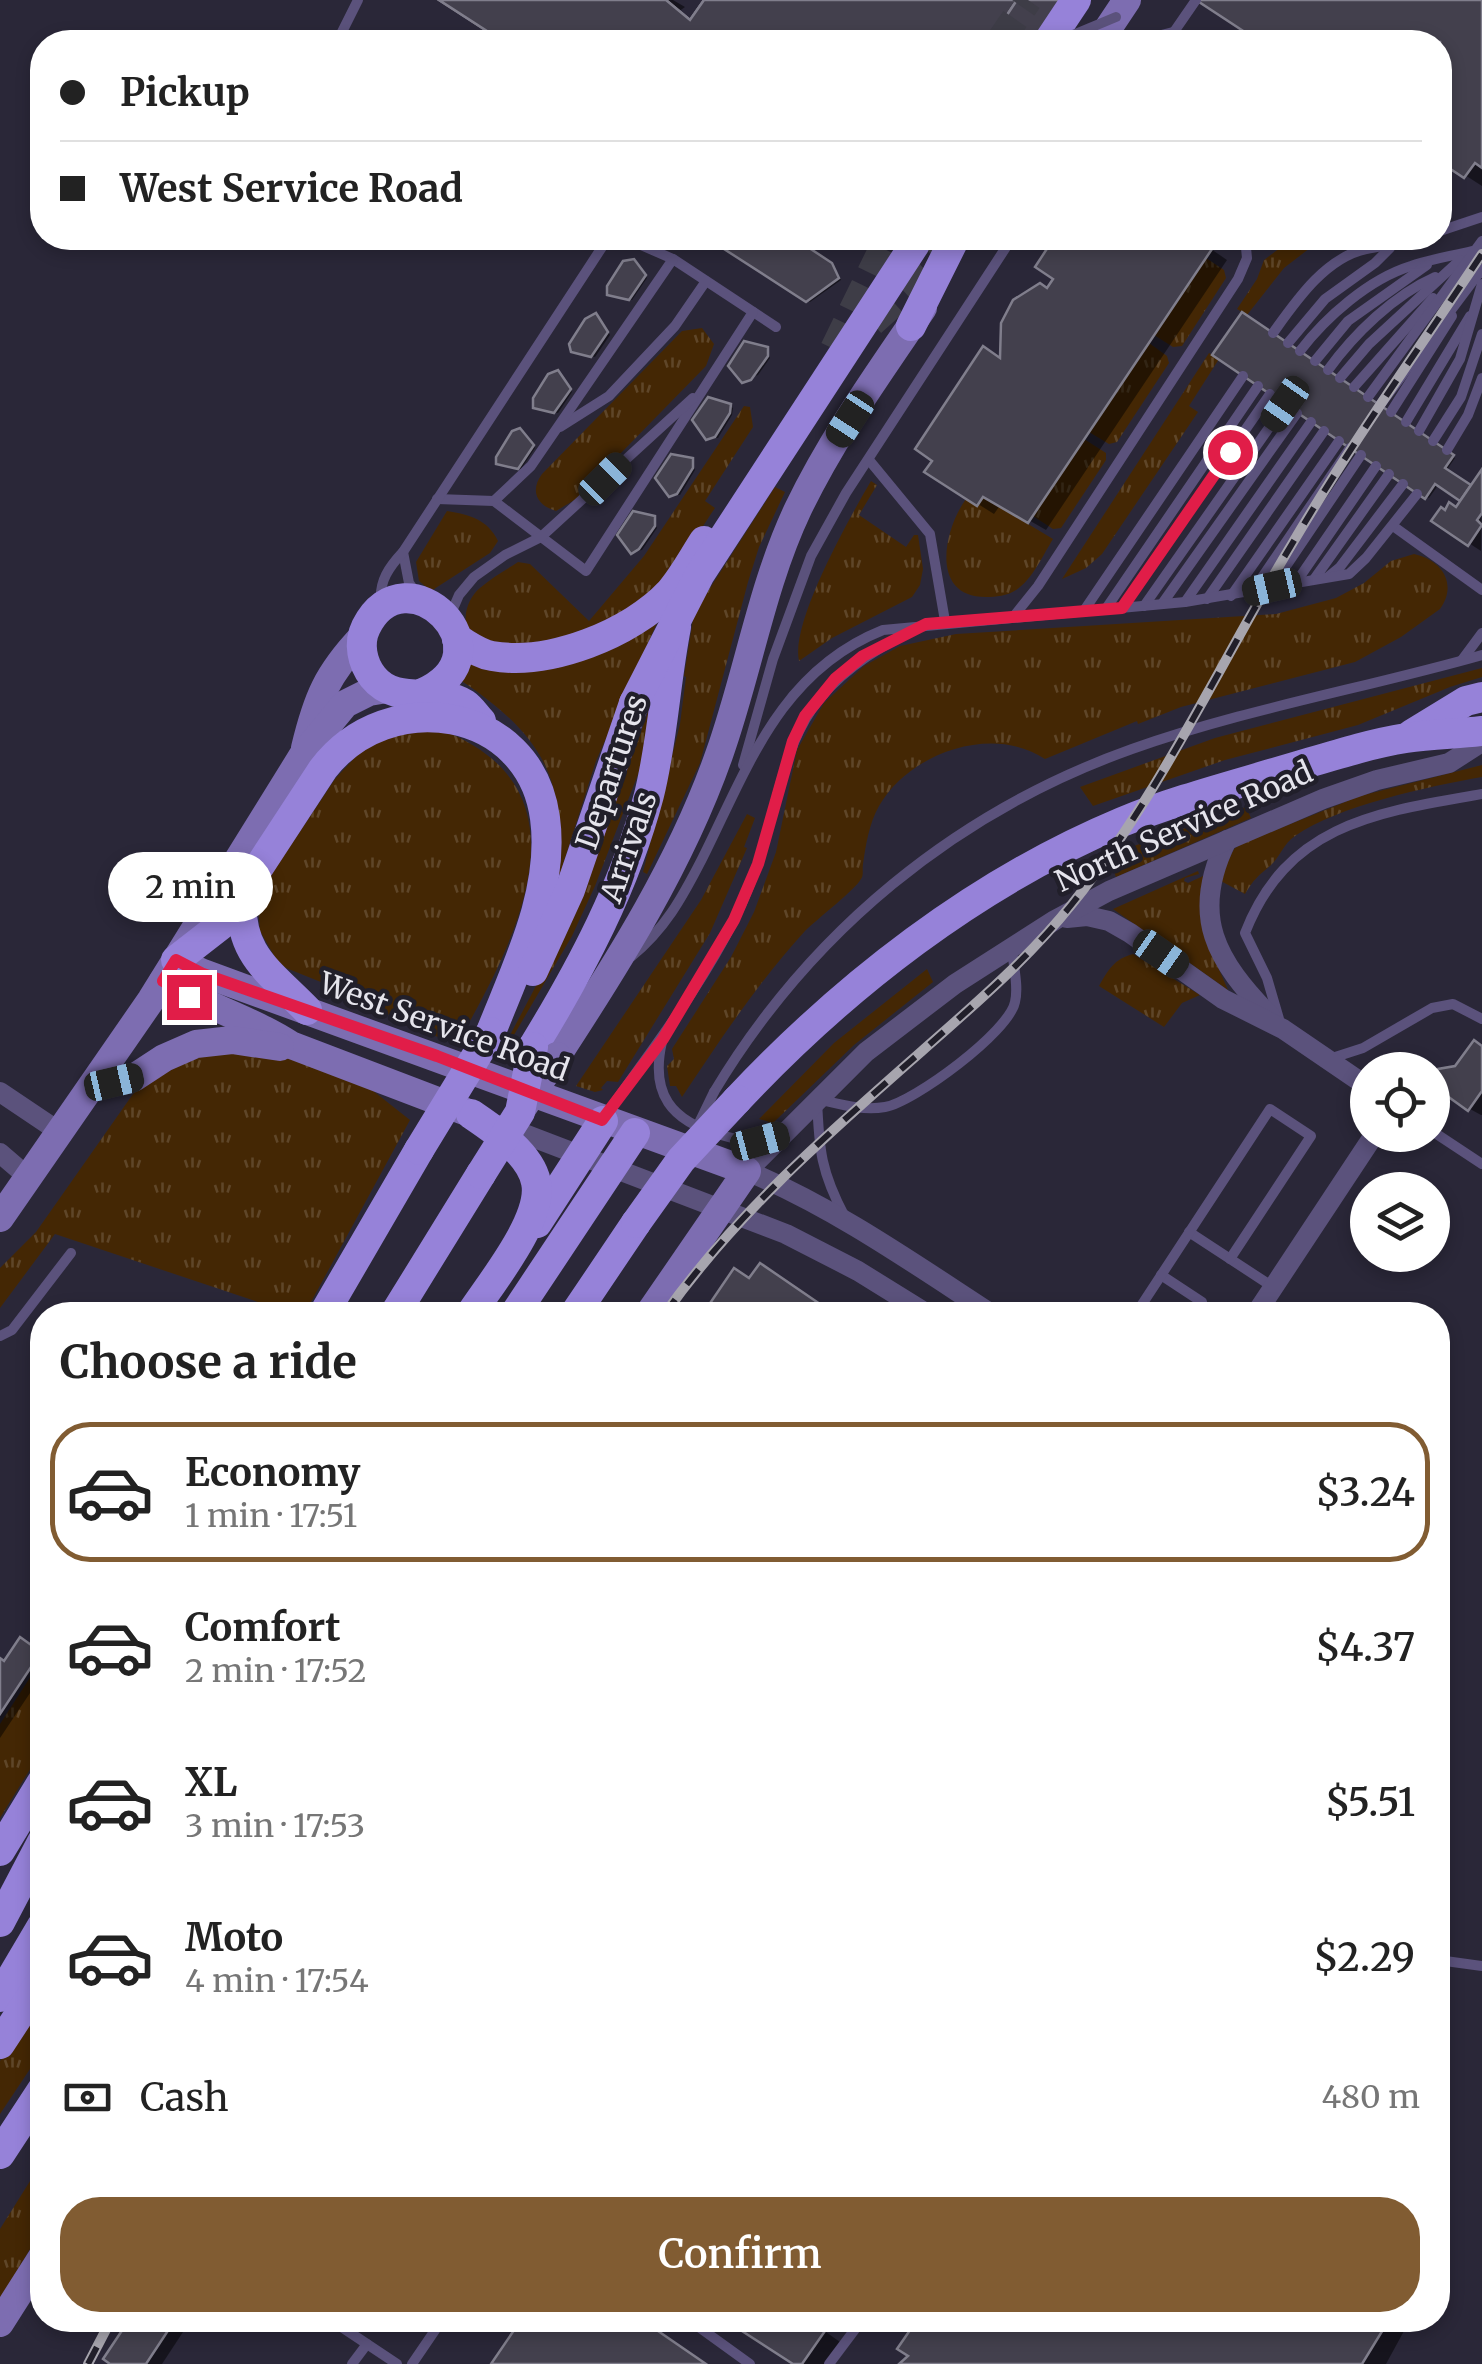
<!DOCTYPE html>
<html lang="en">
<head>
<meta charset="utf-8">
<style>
	:root { --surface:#fff; --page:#f6f6f6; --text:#222; --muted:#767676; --line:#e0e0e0; --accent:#815c32 }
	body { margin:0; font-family:Merriweather,serif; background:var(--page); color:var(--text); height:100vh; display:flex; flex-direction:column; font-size:38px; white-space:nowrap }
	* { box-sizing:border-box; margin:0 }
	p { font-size:32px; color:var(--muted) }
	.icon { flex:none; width:55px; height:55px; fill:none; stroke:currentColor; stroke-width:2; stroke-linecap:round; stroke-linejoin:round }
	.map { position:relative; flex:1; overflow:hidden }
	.panel { position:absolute; left:30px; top:1302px; width:1420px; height:1030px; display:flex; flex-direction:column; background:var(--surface); border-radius:40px; box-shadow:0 5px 15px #0003 }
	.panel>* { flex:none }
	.guide { position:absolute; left:30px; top:30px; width:1422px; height:220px; border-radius:40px; box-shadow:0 5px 15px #0003; display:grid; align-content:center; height:220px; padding:0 30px; background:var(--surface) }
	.controls { position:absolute; left:1350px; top:1052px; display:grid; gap:20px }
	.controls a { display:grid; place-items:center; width:100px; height:100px; border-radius:50%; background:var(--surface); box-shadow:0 5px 15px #0003; font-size:50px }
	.end { position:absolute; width:45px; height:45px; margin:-22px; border:12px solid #e11d48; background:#fff; box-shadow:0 0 0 5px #fff }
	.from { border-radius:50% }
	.bubble { position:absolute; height:70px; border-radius:35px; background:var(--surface); box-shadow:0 5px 15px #0003; font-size:32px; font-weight:600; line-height:70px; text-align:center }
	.car { position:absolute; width:30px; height:60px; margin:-30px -15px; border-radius:12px; box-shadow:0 0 8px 2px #0007; background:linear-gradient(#222 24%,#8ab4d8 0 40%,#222 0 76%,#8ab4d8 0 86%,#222 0) }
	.guide b { display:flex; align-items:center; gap:35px; height:95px; font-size:38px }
	.guide b+b { border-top:2px solid var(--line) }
	.guide i { width:25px; height:25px; background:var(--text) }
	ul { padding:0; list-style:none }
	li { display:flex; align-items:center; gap:30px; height:140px; margin:0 20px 15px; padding:0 10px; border:5px solid transparent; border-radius:40px }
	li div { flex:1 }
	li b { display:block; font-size:38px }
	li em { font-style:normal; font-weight:600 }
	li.active { border-color:var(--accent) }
	li>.icon { width:90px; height:90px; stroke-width:1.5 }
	h2 { padding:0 30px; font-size:45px; line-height:120px }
	.pay { display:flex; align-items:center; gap:25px; height:110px; padding:0 30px; font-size:38px }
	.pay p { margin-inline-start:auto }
	.cta { display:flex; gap:20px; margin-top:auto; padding:20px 30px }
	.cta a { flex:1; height:115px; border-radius:40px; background:var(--accent); color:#fff; font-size:40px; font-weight:600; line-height:115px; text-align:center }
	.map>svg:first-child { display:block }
	.built { fill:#2a2738; fill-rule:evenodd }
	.grass { fill:url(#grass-tufts) }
	.shadow { fill:#0007 }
	.building { fill:#43404d; stroke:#807e8c; stroke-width:2.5 }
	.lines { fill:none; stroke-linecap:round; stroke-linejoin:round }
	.secondary-tunnel { stroke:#3e3d47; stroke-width:28; stroke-dasharray:28 14; stroke-linecap:butt }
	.primary-tunnel { stroke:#3e3d47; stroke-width:30; stroke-dasharray:30 15; stroke-linecap:butt }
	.lane { stroke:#5b527c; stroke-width:10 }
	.street { stroke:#5b527c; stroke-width:20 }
	.secondary { stroke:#7d6db1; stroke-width:28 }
	.primary { stroke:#9682d9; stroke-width:30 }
	.rail-casing { stroke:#a7a5ae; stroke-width:10 }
	.rail { stroke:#211f2a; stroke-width:6; stroke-dasharray:19; stroke-linecap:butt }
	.lane-bridge { stroke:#5b527c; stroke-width:10 }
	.secondary-bridge { stroke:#7d6db1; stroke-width:28 }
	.primary-bridge { stroke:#9682d9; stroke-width:30 }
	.route { stroke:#e11d48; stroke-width:12 }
	.labels { text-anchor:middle; stroke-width:9; stroke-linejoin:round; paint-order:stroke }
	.street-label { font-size:30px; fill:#e5e4ec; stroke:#211f2a }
</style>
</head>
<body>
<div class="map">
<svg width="1482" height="2364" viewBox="0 0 1482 2364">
	<defs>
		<pattern id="grass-tufts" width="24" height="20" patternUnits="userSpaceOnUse" patternTransform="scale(2.5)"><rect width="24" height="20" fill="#442704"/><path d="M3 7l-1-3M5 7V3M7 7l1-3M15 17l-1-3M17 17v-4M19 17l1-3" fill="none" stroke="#5f4629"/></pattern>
	</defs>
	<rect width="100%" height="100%" fill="#211f2a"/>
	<path class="built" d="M0 0H1482V2364H0ZM42 42H1440V238H42ZM1368 1070H1432V1135H1368ZM1368 1190H1432V1255H1368ZM42 1315H1438V2320H42Z"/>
	<g class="grass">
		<path d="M1293 238H1323L1284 268 1247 315 1237 309 1257 279 1264 260Z"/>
		<path d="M1206 258 1224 270 1226 278 1182 346 1173 347 1154 335Z"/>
		<path d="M702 328 714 344 706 366 576 499 556 511C536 505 530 490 542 474L682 331Z"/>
		<path d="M1149 343 1167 356 1169 363 1117 442 1109 444 1089 432Z"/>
		<path d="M1209 353 1219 359 1189 406 1198 412 1102 554 1086 568 1062 579Z"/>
		<path d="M744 406 750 407 753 427 705 501 715 508C694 539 674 575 646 600 625 618 590 633 563 639 541 644 472 652 466 622 464 610 471 595 480 588 491 578 506 570 518 562L530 564 589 621 644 556Z"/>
		<path d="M1084 439 1106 453V460L1061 528 1053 529 1033 516Z"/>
		<path d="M871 481 877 485 859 515 906 547 914 535H918L923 569 920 585 912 597 832 638 799 661C790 623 850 517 871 481Z"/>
		<path d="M775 487 785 492 759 547 748 582 700 763 647 874 643 872 680 724 686 677 684 676 694 613Z"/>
		<path d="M983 497 1053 539C1043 555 1032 580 1016 590 1007 596 996 597 986 597 929 597 944 529 966 499L976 506Z"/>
		<path d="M447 511C470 515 487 519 498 541L490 553 431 591 419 581 416 562Z"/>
		<path d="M1414 554C1442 560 1458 584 1440 609L1401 637 1355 662 1181 707 1138 724 1137 721 1045 759C993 724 910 752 879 806 869 824 866 844 863 864 862 869 864 875 861 879 856 889 816 920 805 931 759 981 720 1040 682 1097L676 1086H670L667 1066 674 1059 672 1049 731 957 754 912 776 852 797 750 824 703 864 666 900 646 956 634 1276 614 1336 598 1364 583 1391 561Z"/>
		<path d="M663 609 596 761 560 874H554C555 854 558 832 557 812 554 751 507 711 460 680L468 662Z"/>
		<path d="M1482 668V677L1450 687 1358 725 1225 760 1093 806 1080 787 1215 738Z"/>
		<path d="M652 701 640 769 595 886 572 936 511 1040 508 1039 578 906Z"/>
		<path d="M441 730C597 789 515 942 457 1044L403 1024 368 1001 286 968 276 959 260 931 258 907 267 881 335 779 374 737Z"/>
		<path d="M1482 765V777C1430 786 1337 806 1295 836 1283 844 1280 857 1270 866 1259 875 1253 880 1245 894L1219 880 1234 849 1241 844 1360 796Z"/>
		<path d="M1246 807 1251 818 1116 877 1108 855Z"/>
		<path d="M747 814 755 818 744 847 747 848 710 933 618 1082 607 1081 601 1088 603 1090 595 1092 576 1086 701 900Z"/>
		<path d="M1198 871 1199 874 1185 878 1184 881 1188 883 1203 876 1207 942 1228 990 1113 909Z"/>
		<path d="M1133 954 1200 995 1182 1003 1164 1027 1099 986C1108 970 1114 959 1133 954Z"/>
		<path d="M927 969 933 982 854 1045 773 1123 759 1119 834 1043Z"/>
		<path d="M205 1053 281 1054 372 1090 410 1120 304 1315H280L282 1310 55 1234 0 1308V1268L36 1232 133 1094 147 1082Z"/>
		<path d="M42 1659V1750L0 1818V1724Z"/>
		<path d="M42 1996V2051L0 2114V2061Z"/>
		<path d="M42 2162V2229L0 2299V2229Z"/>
	</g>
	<g class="shadow">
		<path d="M444 0H673L685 7 678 12 692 22 707 0 1046 42H508Z"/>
		<path d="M1200 0H1482V186L1440 159V42H1264Z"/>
		<path d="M712 238H790L835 267 841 280 810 302Z"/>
		<path d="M858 238H883L876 248Z"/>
		<path d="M1057 238H1195L1227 260 1046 530 1001 504 994 514 978 504 1002 361 1056 278 1038 266Z"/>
		<path d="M637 263 647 278 632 300 613 296Z"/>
		<path d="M1242 315 1455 458 1446 471 1472 488 1482 473 1481 551 1435 521 1457 510 1464 501 1439 484 1429 498 1426 497Z"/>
		<path d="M599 318 610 335 595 357 576 352Z"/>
		<path d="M767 349 770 358 758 375 742 380Z"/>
		<path d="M561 375 572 392 558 413 538 409Z"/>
		<path d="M730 406 733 408 732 415 718 438H707Z"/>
		<path d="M523 432 535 448 521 469 502 465Z"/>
		<path d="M692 461 695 470 680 495H670Z"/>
		<path d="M654 519 657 528 642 550 632 552Z"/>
		<path d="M1482 1048V1115H1481L1470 1109 1456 1068Z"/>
		<path d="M32 1647 42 1654V1675L0 1738V1660L5 1663Z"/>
		<path d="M132 2320H172L185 2329 162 2364H115Z"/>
		<path d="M732 2320H809L840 2342 825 2364H797Z"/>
		<path d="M911 2320H1410L1386 2364H903L912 2355 917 2324Z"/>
	</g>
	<g class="building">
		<path d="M439 0H666L690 20 704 0H1017L989 42H504Z"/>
		<path d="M439 0H666L690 20 704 0H1017L989 42H504Z"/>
		<path d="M1017 0H1071L1043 42H989Z"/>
		<path d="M1196 0H1482V168L1475 163 1464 178 1440 162V42H1260Z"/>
		<path d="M707 238H794L832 263 839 278 806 302Z"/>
		<path d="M1054 238H1195L1212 249 1028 523 983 497 977 506 924 472 932 461 915 449 983 346 1000 358 1001 323 1013 300 1040 283 1047 288 1053 279 1035 267Z"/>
		<path d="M634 259 646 275 629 300 607 295V286L623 261Z"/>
		<path d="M1242 312 1454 455 1445 468 1471 485 1460 501 1435 484 1425 499 1212 355Z"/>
		<path d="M596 313 608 332 591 357 571 352 569 344 585 319Z"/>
		<path d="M744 341 768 347V356L751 380 742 383 728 366Z"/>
		<path d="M558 370 571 389 554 413 533 408V398L548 374Z"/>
		<path d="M708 397 731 404 730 413 715 437 706 440 692 420Z"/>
		<path d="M520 428 534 445 518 469 496 464V457L512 431Z"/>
		<path d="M671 454 693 458V468L677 494 669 497 655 478Z"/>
		<path d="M1482 469V513L1477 520 1482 525 1468 546 1431 521 1441 507 1445 510 1449 502 1456 507Z"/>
		<path d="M633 511 655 516V526L639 549 631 554 617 535Z"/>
		<path d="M1474 1040 1482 1046V1091L1468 1111 1432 1085V1077L1438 1069 1455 1066Z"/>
		<path d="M760 1263 836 1315H702L734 1268 749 1278Z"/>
		<path d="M20 1637 41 1652 0 1714V1658L4 1661Z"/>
		<path d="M129 2320H175L146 2364H110L103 2359Z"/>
		<path d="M521 2320H642L706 2364H491Z"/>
		<path d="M725 2320H813L825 2331 802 2364H793Z"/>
		<path d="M917 2320H1389L1362 2364H899L908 2356 897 2349Z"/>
	</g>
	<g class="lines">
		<g class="secondary-tunnel">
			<path d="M999 42 1028 0"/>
			<path d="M834 349 888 238"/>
		</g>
		<path class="primary-tunnel" d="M871 322 948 252"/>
		<g class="lane">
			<path d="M337 42 358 0"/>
			<path d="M1134 42 1173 32"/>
			<path d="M1167 42 1196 0"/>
			<path d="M1440 231 1482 217"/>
			<path d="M625 238 673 259 776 327"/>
			<path d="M1273 333C1296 301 1325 258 1366 249 1385 245 1400 244 1420 238"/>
			<path d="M1288 343 1325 299 1375 263 1390 248"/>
			<path d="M1300 351C1326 317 1369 279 1411 266 1431 259 1452 256 1472 251"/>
			<path d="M1315 361 1348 321 1427 265"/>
			<path d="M1328 370C1354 334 1394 295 1435 277"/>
			<path d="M1340 378 1369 344 1460 260"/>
			<path d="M1354 387 1433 298"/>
			<path d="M1368 397 1482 241"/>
			<path d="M1380 405 1482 269"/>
			<path d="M1391 412 1452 316"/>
			<path d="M1406 422 1470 316"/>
			<path d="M560 427 609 396 675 326 706 281"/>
			<path d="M1419 431 1460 359 1482 284"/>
			<path d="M1433 441 1461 397 1482 334"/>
			<path d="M1447 450 1468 415 1482 378"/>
			<path d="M869 460 930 534 945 621"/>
			<path d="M437 499 494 501 586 571 753 312"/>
			<path d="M494 501 531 466 673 259"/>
			<path d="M1393 526 1482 590"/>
			<path d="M403 552 409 583 417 594"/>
			<path d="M1329 576 1340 567 1403 484"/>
			<path d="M1315 578 1389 474"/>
			<path d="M1297 581 1376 466"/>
			<path d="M1272 587 1361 455"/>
			<path d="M1252 592 1350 448"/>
			<path d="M1231 596 1339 441"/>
			<path d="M1207 599 1324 431"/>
			<path d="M381 602C379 581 389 567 403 552L608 238"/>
			<path d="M1185 602 1311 422"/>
			<path d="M1162 604 1297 413"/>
			<path d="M1144 606 1285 405"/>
			<path d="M1122 608 1270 394"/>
			<path d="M1105 610 1258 386"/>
			<path d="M1083 612 1243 376"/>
			<path d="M1014 616 1038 586 1238 279 1247 258 1245 238"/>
			<path d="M449 618 459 595 474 577 505 555 541 537 693 398"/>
			<path d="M1462 660 1482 633"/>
			<path d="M743 765 773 659 811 556 846 493 1012 238"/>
			<path d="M631 957C665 929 682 898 702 859 748 767 780 671 883 630L1185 602 1349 574 1366 558 1417 494"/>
			<path d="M1279 1019 1267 978 1245 933C1288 823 1378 812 1482 794"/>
			<path d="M662 1042C650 1094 671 1121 721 1135 741 1141 755 1143 775 1137"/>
			<path d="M1329 1059 1363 1048 1432 1008 1453 1004 1482 1019"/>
			<path d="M714 1092C810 932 955 812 1132 749 1245 709 1366 688 1482 655"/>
			<path d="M606 1115C651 1050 700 989 735 918 801 785 756 705 916 629"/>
			<path d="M1432 1131 1482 1164"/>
			<path d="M845 1217C821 1172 819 1150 817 1099 840 1104 862 1111 885 1107 914 1102 1009 1032 1015 1002 1019 986 1013 965 1012 948"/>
			<path d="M1189 1232 1273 1287"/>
			<path d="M1161 1275 1202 1302 1193 1315"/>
			<path d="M1147 1315 1139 1309 1270 1109 1311 1136 1230 1259"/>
			<path d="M0 1336 12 1330 71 1253"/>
			<path d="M1438 1960 1482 1966"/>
			<path d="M331 2320 397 2364"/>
			<path d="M689 2320 750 2364"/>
			<path d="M352 2364 367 2344"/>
			<path d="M412 2364 442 2320"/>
			<path d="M829 2364 862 2320"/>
		</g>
		<g class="street">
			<path d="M1227 840C1189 916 1216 961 1271 1017"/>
			<path d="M1067 918 1087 916 1109 921 1130 933 1223 999 1283 1029 1368 1087"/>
			<path d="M0 1092 61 1133"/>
			<path d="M501 1125 786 1234 858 1271 929 1315"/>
			<path d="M0 1153 29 1178"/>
			<path d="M993 1315C913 1263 835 1208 747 1171L866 1052 955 984 1055 920 1109 891 1323 799 1377 780 1449 763 1482 742"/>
			<path d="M1255 1315 1374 1135"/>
		</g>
		<g class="secondary">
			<path d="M1099 42 1127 0"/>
			<path d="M305 748C317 698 327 674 363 636"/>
			<path d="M176 960 203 973 747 1171 648 1315"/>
			<path d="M163 981C204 1006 251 1019 291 1045L464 1111"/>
			<path d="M557 1056C619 961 681 863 719 755 748 674 761 587 798 509 832 438 879 373 923 308"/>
			<path d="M92 1087 135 1077 164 1058 196 1044 232 1040 280 1047"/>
			<path d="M0 1218 151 1000 303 755 345 704 369 692 387 689"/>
			<path d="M0 2323 42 2257"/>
		</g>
		<g class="primary">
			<path d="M1048 42 1076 0"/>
			<path d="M457 639C468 645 479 654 492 656 549 666 631 634 670 592 683 577 693 558 704 541"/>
			<path d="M423 693C514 652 405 548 366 627 358 643 362 663 373 677 397 707 436 685 465 704 471 708 476 716 481 721"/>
			<path d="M1412 734 1466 701 1482 697"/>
			<path d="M242 893C237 954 269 971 307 1010"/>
			<path d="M176 960 221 925 323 769C388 684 530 706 545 818 555 891 517 966 491 1032"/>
			<path d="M533 971 570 890 634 703"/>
			<path d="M533 1047C582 967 625 886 649 795 663 739 665 683 676 627"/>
			<path d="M737 1100C844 986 976 883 1122 822 1171 802 1223 788 1274 773 1317 761 1362 745 1406 738 1431 734 1457 734 1482 731"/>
			<path d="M537 1223 603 1121"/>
			<path d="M323 1315 419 1150"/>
			<path d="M394 1315 481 1174"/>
			<path d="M470 1315C490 1284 544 1219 536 1182 530 1153 493 1129 471 1114"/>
			<path d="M514 1315 635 1133"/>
			<path d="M574 1315 636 1223"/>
			<path d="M0 1851 42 1782"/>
			<path d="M0 1922 42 1842"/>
			<path d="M0 1997 42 1926"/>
			<path d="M0 2044 42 1980"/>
			<path d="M0 2154 42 2090"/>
		</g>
		<g class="rail-casing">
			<g id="rail">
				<path d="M664 1315C736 1213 829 1133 922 1051 974 1005 1028 959 1072 904 1161 793 1219 665 1292 544 1351 444 1418 350 1482 254"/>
				<path d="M88 2364 111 2320"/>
			</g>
		</g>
		<use href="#rail" class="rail"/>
		<g class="lane-bridge">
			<path d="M1056 42 1116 17"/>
			<path d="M699 1123 714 1092"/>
		</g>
		<path class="secondary-bridge" d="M522 1109 557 1056"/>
		<g class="primary-bridge">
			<path d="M911 326 955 238"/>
			<path d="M634 703 700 574 915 244"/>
			<path d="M419 1150 491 1032"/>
			<path d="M481 1174 520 1112 533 1047"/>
			<path d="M636 1223 681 1160 737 1100"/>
		</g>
	</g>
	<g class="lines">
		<path class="route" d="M189 997 163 981 176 960 203 974 437 1056 602 1120 663 1039 734 920 758 864 793 741 805 716 835 679 863 656 926 624 1122 608 1230 452"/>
	</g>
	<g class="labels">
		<g class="street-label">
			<text transform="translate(612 772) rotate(-71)" y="10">Departures</text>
			<text transform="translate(1184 827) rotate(-24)" y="10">North Service Road</text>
			<text transform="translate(629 847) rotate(-71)" y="10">Arrivals</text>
			<text transform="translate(444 1027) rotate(20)" y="10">West Service Road</text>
		</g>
	</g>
</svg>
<div class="controls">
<a><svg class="icon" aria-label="locate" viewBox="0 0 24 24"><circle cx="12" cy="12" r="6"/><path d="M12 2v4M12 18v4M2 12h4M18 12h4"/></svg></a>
<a><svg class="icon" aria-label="layers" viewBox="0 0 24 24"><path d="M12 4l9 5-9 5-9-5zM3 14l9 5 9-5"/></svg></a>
</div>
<i class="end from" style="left:1230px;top:452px"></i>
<i class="end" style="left:189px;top:997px"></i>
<div class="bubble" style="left:108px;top:852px;width:165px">2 min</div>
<i class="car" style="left:1285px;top:404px;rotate:215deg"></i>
<i class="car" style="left:850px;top:419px;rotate:213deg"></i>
<i class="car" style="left:605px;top:479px;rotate:45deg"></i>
<i class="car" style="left:1272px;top:587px;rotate:257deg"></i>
<i class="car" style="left:1161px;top:954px;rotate:125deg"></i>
<i class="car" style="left:114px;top:1082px;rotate:77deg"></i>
<i class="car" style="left:760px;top:1141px;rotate:75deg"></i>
<div class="guide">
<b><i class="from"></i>Pickup</b>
<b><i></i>West Service Road</b>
</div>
<section class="panel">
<h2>Choose a ride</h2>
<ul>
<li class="active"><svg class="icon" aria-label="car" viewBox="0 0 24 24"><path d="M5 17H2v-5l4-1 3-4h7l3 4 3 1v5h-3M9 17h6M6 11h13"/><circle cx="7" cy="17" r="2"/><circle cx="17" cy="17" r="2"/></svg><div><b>Economy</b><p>1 min · 17:51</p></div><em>$3.24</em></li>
<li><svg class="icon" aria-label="car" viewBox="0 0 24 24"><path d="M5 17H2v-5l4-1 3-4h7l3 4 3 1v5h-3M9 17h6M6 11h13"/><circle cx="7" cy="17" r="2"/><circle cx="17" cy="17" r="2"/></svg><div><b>Comfort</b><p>2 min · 17:52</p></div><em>$4.37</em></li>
<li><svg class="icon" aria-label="car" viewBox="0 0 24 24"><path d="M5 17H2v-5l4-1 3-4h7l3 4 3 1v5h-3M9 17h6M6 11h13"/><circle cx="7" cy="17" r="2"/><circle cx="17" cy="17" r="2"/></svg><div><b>XL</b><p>3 min · 17:53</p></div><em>$5.51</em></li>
<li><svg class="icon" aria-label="car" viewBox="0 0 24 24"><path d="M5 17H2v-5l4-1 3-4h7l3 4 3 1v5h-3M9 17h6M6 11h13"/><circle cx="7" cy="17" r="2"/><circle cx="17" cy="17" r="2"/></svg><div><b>Moto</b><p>4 min · 17:54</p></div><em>$2.29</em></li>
</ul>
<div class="pay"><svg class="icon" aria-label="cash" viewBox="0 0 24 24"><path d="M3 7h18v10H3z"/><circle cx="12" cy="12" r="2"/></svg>Cash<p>480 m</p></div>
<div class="cta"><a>Confirm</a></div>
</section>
</div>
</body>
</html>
